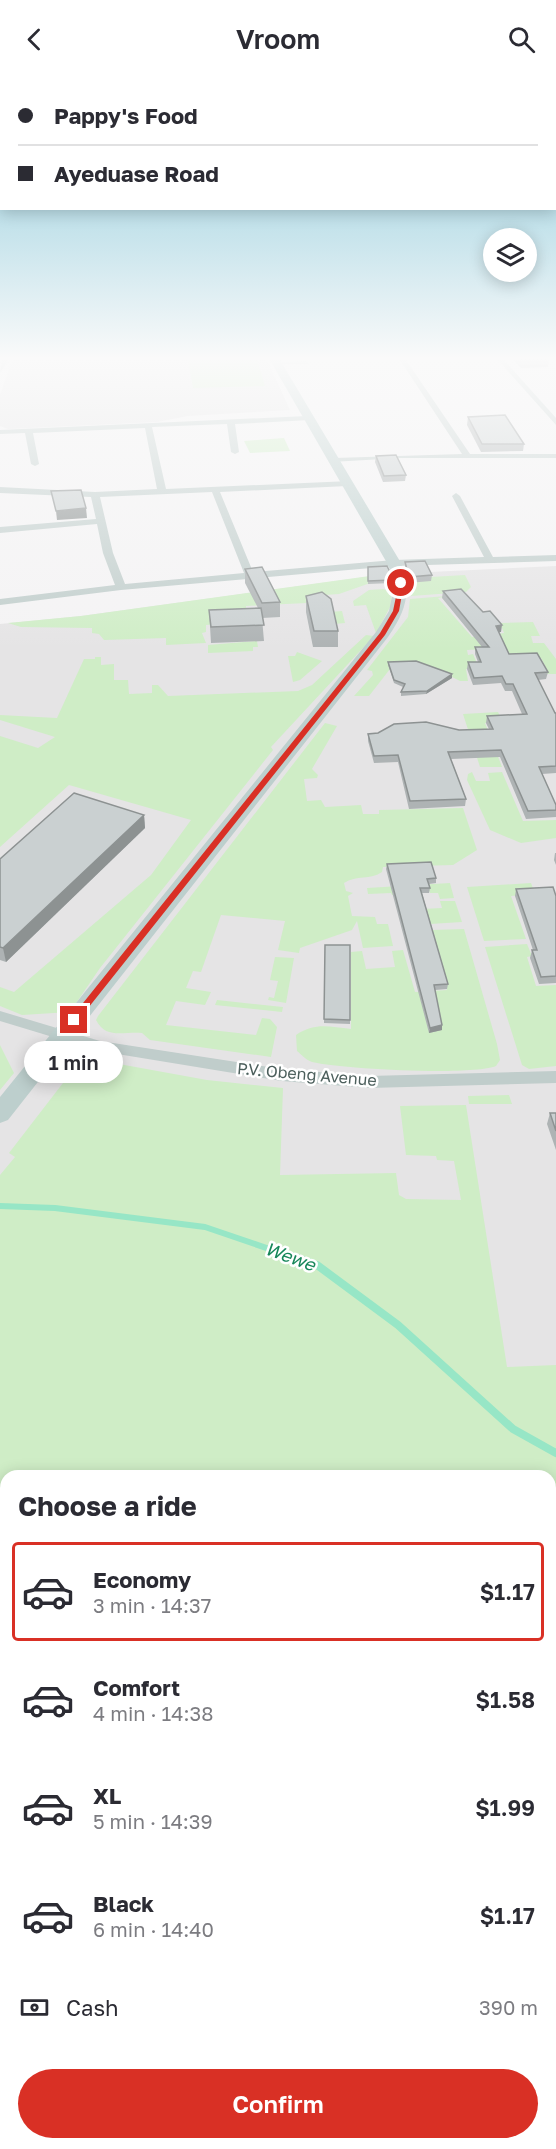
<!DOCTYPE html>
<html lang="en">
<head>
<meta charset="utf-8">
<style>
	:root { --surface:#fff; --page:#f7f7f7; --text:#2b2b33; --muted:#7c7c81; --line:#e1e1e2; --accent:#d93025 }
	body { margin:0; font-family:"Golos Text",sans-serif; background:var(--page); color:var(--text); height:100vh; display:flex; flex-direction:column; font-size:22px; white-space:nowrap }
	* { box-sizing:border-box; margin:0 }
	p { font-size:20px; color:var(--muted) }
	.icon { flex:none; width:33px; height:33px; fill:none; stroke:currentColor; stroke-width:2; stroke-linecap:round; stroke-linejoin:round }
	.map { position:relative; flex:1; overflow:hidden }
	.details { position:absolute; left:0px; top:1392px; width:556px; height:680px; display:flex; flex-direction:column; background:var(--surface); border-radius:18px 18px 0 0; box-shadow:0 3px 15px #0003 }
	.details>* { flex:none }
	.banner { position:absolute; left:0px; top:0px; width:556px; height:132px; box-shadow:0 3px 15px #0003; display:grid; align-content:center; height:132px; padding:0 18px; background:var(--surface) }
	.controls { position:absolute; left:483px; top:150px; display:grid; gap:12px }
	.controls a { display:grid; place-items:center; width:54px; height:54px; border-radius:50%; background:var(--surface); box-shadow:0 3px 15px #0003; font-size:30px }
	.end { position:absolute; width:27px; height:27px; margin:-14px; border:8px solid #d93025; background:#fff; box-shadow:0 0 0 3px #fff }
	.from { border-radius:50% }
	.bubble { position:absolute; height:42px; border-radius:21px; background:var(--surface); box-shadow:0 3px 15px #0003; font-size:20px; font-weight:600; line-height:42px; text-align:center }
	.banner b { display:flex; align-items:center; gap:21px; height:57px; font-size:22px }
	.banner b+b { border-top:2px solid var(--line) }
	.banner i { width:15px; height:15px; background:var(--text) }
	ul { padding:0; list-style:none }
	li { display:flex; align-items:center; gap:18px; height:99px; margin:0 12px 9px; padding:0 6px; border:3px solid transparent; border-radius:6px }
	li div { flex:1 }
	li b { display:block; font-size:22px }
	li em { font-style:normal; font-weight:600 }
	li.selected { border-color:var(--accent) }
	li>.icon { width:54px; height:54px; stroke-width:1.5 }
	h2 { padding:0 18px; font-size:27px; line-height:72px }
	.pay { display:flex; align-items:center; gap:15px; height:66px; padding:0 18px; font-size:22px }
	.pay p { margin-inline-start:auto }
	.button { display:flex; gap:12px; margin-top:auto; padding:12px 18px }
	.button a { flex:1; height:69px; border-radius:36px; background:var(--accent); color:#fff; font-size:24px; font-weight:600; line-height:69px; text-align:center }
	header { display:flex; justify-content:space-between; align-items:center; height:78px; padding:0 18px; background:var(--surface); font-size:27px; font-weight:600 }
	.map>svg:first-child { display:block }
	.education { fill:#e5e4e5; fill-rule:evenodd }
	.green { fill:#cfedc6 }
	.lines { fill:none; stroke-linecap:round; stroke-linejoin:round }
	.stream-far1 { stroke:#97e6c6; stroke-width:6 }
	.stream { stroke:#97e6c6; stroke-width:8 }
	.street { fill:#c0cdcb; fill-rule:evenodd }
	.secondary { fill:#bdcfcd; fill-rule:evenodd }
	.wall { fill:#aeb3b4 }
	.shaded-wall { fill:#8d9292 }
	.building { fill:#cad0d1; stroke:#8d9292; stroke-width:1.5 }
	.route { fill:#d93025 }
	.labels { text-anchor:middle; stroke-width:5; stroke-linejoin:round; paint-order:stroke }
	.street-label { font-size:16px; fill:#4c5f5c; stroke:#fff }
	.water-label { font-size:18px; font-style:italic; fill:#17875a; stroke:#fff }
</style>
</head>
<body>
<header><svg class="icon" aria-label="back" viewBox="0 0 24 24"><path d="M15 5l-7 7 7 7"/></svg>Vroom<svg class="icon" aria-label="search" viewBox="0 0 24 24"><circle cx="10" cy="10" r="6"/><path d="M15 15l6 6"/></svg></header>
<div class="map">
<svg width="556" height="2071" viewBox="0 0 556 2071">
	<rect width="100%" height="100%" fill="#f4f3f4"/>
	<g class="education">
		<path d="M12 282H267L290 332 188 338 157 344 8 351 0 348V317Z"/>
		<path d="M556 488V2071H0V546L81 538 387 496ZM6 1398H550V2066H6Z"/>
	</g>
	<g class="green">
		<path d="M188 282H257L265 308 193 310Z"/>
		<path d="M284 360 290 373 250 375 244 363Z"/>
		<path d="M377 497 376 503 339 516 325 517 330 534 342 533 345 545 334 546 307 525 246 528 247 540 245 545 206 547V554L202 555 206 565 166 567V560L104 562 99 556 92 555V550L21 549 8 545 81 538Z"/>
		<path d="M465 497 471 509 466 514 411 518 413 500Z"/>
		<path d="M383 511 392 513 390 529 376 555 366 527 354 528 353 523 369 512Z"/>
		<path d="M458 517 438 520 472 559 504 555 500 545 533 544 540 558H531L533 565H544L556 581V596H546L544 594 548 593 541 580 511 581 506 570 467 572 468 577 473 576 479 590 466 591 468 603H460L442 594 390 591 369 618H354L373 597 372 593 367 592 408 539 410 521Z"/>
		<path d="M366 557 374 558 271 669 273 672 100 890 70 934 22 937 0 928V909L14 914 151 797 191 742 69 707 0 769V658L38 670 55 659 0 642V637L57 640 84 581H95V579H101V587L114 586V602H128L129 616 152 615V607H158L168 618 298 613 312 607Z"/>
		<path d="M257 563 258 569H253V573L208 575V567Z"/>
		<path d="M297 574 322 583 300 602 293 604 288 578H295Z"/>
		<path d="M498 634 503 644 485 645 502 689H480L463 636Z"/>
		<path d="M325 645 337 648 312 691 318 697 317 700 304 701 307 723 321 722 325 729 361 727 363 736H379V732L463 730 477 772 453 787 383 789 382 794C371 802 356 797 344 805L346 813 353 815 348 818 352 838 375 839 377 846H388L393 868 363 870 357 843 352 852 300 870 299 875 278 872 285 843 221 837 201 894 193 893 186 910 211 914 205 927 176 923 166 947 256 957 262 940 270 941 277 949 271 979 150 962 142 955C125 953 106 962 96 942L98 938Z"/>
		<path d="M472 694 476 703H490L488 695 502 694 523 743 556 742V760L521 765 490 752 467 702 468 696Z"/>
		<path d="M450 805 454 820 440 821 438 815H430L428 809 410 816 392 817 391 815 368 816 367 810Z"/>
		<path d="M531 805 535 816 511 818 526 861 484 863 467 809Z"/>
		<path d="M440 823H455L462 844 430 846 422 831 442 830Z"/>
		<path d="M464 851 497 966 500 982 496 988C471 998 341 991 312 984 306 982 302 977 297 973L296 957C316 944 329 949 351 951V874L362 873 366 891 395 889 392 873 403 872 415 914 447 912 432 852Z"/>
		<path d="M527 866 532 878 527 879 536 908 556 907V988L529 991 522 987 485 869Z"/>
		<path d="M275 879 294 880 286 925 268 922 269 919 274 920 278 903 270 902Z"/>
		<path d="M217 922 283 929 282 934 215 927Z"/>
		<path d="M0 967 14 995 0 1012Z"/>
		<path d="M97 982 207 1002 283 1010 280 1097 396 1095 399 1117 406 1121 461 1122 454 1083 437 1082 436 1078 406 1077 400 1028 466 1027 507 1289 556 1287V1487L551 1485 550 1398H6V2066H550L551 1488 556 1490V2071H0V1097L15 1079 9 1075 73 992 84 983Z"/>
		<path d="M509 1017 512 1026H469L468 1018Z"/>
	</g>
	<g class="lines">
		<path class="stream-far1" d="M0 1128 55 1130 205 1149 284 1176"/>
		<path class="stream" d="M280 1174 317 1187 398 1247 513 1351 556 1375"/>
		<g class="street">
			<path d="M2 282H8L0 295Z"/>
			<path d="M400 282H406L470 376H556V380H401L331 384 334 380 462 376Z"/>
			<path d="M498 282H504L556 340V347Z"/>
			<path d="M307 283 309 286H273L277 284Z"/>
			<path d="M307 338 310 342 235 346 239 374 235 376 231 374 227 346 152 349 166 411 350 403 347 408 220 414 253 494 394 482 484 479 452 418 456 415 460 418 493 479 556 477V483L394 488 121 512 0 527V521L115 507 103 475 97 446 0 455V449L96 441 91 419 0 415V409L95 414 157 411 145 350 33 355 39 386 35 388 31 386 25 355 0 356V352ZM212 414 244 495 125 506 113 475 100 419Z"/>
			<path d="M0 933 100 963 282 991 369 998 556 993V1005L369 1010 282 1003 99 973 0 943Z"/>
		</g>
		<path class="secondary" d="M270 282H280L401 485C411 515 407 531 388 559L8 1042 0 1045V1019L376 554 389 533 395 503 387 485Z"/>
	</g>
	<g class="wall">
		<path d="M513 282H549L548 289 521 290Z"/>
		<path d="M468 339 524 366 523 373 481 374 467 347Z"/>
		<path d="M376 378 406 397 405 403 383 404 375 384Z"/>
		<path d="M405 484 432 497 431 503 408 505 405 490Z"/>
		<path d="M368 489 393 500 392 505 368 506Z"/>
		<path d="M245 491 280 524V539L262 540 264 563 211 565 209 532 258 530 245 505Z"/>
		<path d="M443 513 501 554H499L509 576 548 594 546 601 538 602 555 635H556V695L542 696 556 727V739L526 741 500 679 451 681 466 721 465 728 409 731 398 684 374 685 368 663V656L489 651 486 645 487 638 522 636 512 613H505L501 605 473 607 467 591 468 584H478L475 576V569H482L442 520Z"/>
		<path d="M306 518 338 553V569H313L306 534Z"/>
		<path d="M388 584 452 600 426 616 401 618V614L403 609 394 605 388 587Z"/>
		<path d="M144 737 145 750 6 884 0 882V781Z"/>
		<path d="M555 775H556V787L554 782Z"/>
		<path d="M387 786 436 800V805L429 806 430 810 429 815H422L448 906 447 911 435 912 442 952 429 955 386 791Z"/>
		<path d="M516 811 556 818V905L539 906 530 880 532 872H533L515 818Z"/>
		<path d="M325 867H350V946L324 945Z"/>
		<path d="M550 1035H556V1072L547 1046Z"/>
	</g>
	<g class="shaded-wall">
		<path d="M86 430 87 440 57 442 56 433Z"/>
		<path d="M502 547 501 554H495L496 548Z"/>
		<path d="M452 596V600L426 616 427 613Z"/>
		<path d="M144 737 145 750 6 884 3 870Z"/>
		<path d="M442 947V952L429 955 430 950Z"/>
	</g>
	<g class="building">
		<path d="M521 282H549L522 283Z"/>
		<path d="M505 337 524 366H482L468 339Z"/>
		<path d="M396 377 406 397 384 398 376 378Z"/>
		<path d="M81 412 86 430 56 433 51 413Z"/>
		<path d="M425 483 432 497 409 499 405 484Z"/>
		<path d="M387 488 393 500 392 502 368 503V489Z"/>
		<path d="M262 489 280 524 262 525 245 491Z"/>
		<path d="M461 511 483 534 490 533 502 547 496 548 509 576 537 575 548 594 535 595 555 635H556V688L539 689 556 727V732L528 733 501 672 448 674 466 721 410 723 398 677 374 678 368 656 378 655 394 646 426 644 459 652 493 651 487 638 527 636 513 606H506L502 598 474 600 468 584H481L475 569H489L443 513Z"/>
		<path d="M322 514 331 521 338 553H314L306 518Z"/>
		<path d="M261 530 264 547 211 549 209 532Z"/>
		<path d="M416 583 452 596 427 613 401 614 405 606 394 602 388 584Z"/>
		<path d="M74 715 144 737 3 870 0 869V781Z"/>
		<path d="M431 784 436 800 427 801 430 810H420L448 906 434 907 442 947 430 950 387 786Z"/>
		<path d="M553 809 556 818V898L541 899 532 872H537L516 811Z"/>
		<path d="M325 867H350V942L324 941Z"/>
		<path d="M550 1035H556V1053Z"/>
	</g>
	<linearGradient id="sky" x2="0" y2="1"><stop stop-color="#87c8da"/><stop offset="0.49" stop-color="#fafafa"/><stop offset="1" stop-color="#fafafa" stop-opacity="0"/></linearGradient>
	<rect width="556" height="572" fill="url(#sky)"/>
	<path class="route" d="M399 504 404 505 399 533 385 557 77 944H71V940L380 555 393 533Z"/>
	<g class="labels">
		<g class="street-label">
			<text transform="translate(307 996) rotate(5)" y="6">P.V. Obeng Avenue</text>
		</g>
		<g class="water-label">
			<text transform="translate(290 1179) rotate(20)" y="6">Wewe</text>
		</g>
	</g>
</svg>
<div class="controls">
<a><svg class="icon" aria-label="layers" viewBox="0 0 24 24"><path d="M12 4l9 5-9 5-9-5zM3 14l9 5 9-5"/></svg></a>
</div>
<i class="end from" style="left:401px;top:505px"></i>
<i class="end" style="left:74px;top:942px"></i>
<div class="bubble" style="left:24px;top:963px;width:99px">1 min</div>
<div class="banner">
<b><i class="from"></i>Pappy's Food</b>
<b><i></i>Ayeduase Road</b>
</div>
<section class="details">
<h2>Choose a ride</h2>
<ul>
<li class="selected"><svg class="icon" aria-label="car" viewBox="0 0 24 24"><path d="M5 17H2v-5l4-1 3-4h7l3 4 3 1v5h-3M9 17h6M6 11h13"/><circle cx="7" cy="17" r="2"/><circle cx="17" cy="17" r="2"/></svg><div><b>Economy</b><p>3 min · 14:37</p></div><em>$1.17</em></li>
<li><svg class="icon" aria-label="car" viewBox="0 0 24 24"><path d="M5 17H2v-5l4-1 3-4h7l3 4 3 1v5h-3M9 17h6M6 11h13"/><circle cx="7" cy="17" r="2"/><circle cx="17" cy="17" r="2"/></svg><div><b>Comfort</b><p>4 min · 14:38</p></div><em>$1.58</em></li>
<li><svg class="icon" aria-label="car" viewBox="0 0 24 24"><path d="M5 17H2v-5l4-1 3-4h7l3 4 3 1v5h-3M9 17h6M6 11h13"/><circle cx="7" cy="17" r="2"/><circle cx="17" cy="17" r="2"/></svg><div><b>XL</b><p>5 min · 14:39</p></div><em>$1.99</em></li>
<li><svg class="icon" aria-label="car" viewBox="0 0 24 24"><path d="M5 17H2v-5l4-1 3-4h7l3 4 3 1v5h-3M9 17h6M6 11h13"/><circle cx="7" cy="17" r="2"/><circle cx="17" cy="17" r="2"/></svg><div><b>Black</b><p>6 min · 14:40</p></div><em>$1.17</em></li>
</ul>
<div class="pay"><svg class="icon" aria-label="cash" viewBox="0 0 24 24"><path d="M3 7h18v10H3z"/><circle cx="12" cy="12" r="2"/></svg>Cash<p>390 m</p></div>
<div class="button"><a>Confirm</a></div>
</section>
</div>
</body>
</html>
